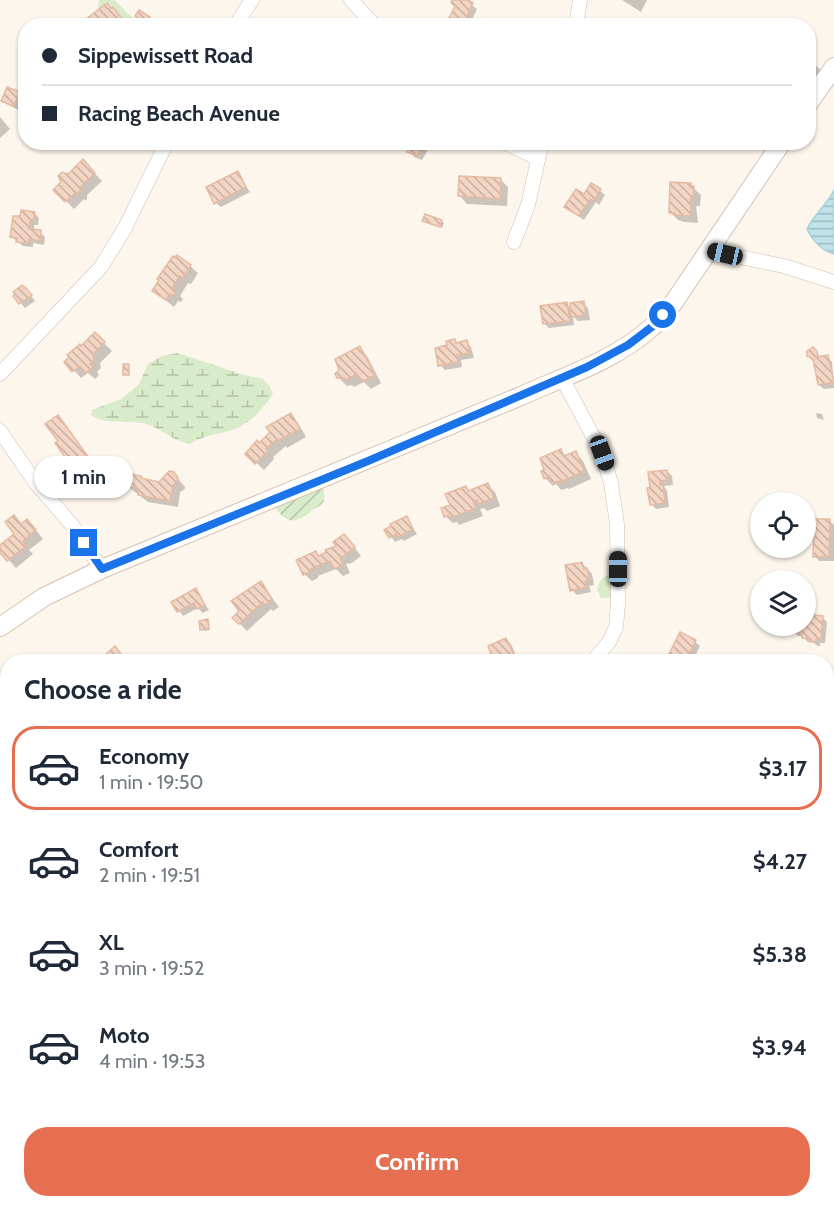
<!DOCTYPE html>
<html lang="en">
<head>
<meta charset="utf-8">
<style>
	:root { --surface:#fff; --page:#f2f2f3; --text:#1f2937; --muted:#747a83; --line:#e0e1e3; --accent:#e76f51 }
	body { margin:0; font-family:Cabin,sans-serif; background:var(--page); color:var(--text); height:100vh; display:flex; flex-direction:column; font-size:22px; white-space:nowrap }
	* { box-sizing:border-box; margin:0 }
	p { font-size:20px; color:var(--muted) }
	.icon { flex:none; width:33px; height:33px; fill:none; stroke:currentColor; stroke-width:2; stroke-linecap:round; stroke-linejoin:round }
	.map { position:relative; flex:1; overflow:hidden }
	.drawer { position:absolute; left:0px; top:654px; width:834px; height:554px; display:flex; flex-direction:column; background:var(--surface); border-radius:24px 24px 0 0; box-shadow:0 2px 4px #0004 }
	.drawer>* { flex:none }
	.guide { position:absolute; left:18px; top:18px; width:798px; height:132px; border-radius:24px; box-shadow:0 2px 4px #0004; display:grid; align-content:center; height:132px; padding:0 24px; background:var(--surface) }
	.tools { position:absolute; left:750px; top:492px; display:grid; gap:12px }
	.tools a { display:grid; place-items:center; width:66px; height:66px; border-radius:50%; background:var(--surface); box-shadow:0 2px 4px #0004; font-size:30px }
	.end { position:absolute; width:27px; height:27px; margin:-14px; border:8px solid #1a73e8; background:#fff; box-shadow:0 0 0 3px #fff }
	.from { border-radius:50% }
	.bubble { position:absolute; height:42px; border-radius:21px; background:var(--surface); box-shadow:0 2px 4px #0004; font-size:20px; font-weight:700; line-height:42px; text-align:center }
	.car { position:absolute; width:18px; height:36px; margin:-18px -9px; border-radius:8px; box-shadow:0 0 4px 2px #0007; background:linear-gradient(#222 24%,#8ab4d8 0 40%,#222 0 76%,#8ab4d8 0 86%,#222 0) }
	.guide b { display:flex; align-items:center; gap:21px; height:57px; font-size:22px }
	.guide b+b { border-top:2px solid var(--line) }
	.guide i { width:15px; height:15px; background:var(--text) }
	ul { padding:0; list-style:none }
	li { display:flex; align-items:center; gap:18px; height:84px; margin:0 12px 9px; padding:0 12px; border:3px solid transparent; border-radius:24px }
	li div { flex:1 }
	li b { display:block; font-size:22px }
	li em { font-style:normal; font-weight:700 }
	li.selected { border-color:var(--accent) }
	li>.icon { width:54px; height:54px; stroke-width:1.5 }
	h2 { padding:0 24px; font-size:27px; line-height:72px }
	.cta { display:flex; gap:12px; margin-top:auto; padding:12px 24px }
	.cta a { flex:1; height:69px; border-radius:24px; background:var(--accent); color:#fff; font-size:24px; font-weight:700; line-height:69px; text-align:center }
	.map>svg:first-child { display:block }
	.green { fill:#d8ecc9 }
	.forest { fill:url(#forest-crowns) }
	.wetland { fill:url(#wetland-marsh) }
	.garden { fill:url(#garden-furrows) }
	.water { fill:url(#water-rules); stroke:#a5d3da; stroke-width:1.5 }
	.shadow { fill:#0003 }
	.building { fill:url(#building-back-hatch); stroke:#e6bba3; stroke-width:1.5 }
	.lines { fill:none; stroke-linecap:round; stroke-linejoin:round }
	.minor-casing { stroke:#d1beb0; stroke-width:15 }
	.secondary-casing { stroke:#d6c0b0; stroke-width:20 }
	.minor { stroke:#fff; stroke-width:14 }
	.secondary { stroke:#fff; stroke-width:18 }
	.route { stroke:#1a73e8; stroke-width:8 }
</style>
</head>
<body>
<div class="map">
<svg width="834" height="1207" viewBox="0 0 834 1207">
	<defs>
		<pattern id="forest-crowns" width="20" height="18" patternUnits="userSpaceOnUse" patternTransform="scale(1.5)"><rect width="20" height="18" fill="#d8ecc9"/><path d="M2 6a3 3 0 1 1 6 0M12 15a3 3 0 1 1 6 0" fill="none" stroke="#b4c2a5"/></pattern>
		<pattern id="wetland-marsh" width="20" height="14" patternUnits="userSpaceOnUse" patternTransform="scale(1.5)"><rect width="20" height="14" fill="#d8ecc9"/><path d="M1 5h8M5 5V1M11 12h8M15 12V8" fill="none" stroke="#b4c2a5"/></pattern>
		<pattern id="garden-furrows" width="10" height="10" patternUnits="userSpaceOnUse" patternTransform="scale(1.5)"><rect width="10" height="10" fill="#d8ecc9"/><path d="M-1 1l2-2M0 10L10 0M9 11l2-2" fill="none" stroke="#b4c2a5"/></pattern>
		<pattern id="water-rules" width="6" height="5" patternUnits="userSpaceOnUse" patternTransform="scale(1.5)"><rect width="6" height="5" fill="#bfe3e8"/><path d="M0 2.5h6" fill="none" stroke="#a0bbbe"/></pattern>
		<pattern id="building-back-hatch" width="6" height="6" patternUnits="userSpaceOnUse" patternTransform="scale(1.5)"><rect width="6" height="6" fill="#f3d5c3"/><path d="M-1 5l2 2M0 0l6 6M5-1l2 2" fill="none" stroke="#cab0a1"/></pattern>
	</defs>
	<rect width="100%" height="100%" fill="#fdf6ec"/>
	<g class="green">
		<path d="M99 0H114L133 18 154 25H126L113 7 111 8 107 3 98 9Z"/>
		<path d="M614 574V597L601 598 597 589C599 580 604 575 614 574Z"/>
	</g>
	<path class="forest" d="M0 740 8 752V1200H104L93 1207H0Z"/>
	<path class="wetland" d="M178 353 241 374 263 379 269 385 273 394C265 406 250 424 235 429 221 434 203 435 190 444 171 440 162 429 147 424 129 419 106 426 91 415L92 410 121 399 131 391 139 384 148 364 162 356Z"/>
	<path class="garden" d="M323 486C324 490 325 497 324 501 322 505 316 508 313 510 298 522 289 526 276 509L277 506Z"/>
	<path class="water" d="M834 190V254C822 251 812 240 807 229 814 214 827 205 834 190Z"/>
	<g class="shadow">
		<path d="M454 0H465L477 9 469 26H453L449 21 456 7Z"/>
		<path d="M622 0H647L641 12Z"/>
		<path d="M808 59 821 70 809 87Z"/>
		<path d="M19 93 24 98 19 110 8 105 3 101Z"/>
		<path d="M0 117 10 129 0 138Z"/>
		<path d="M386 142H432V143L422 160 414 157 407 148 390 146Z"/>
		<path d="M83 161 102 181 87 195V199L85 201 84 199 74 209 55 190Z"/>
		<path d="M237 173 250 192 221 207 216 203Z"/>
		<path d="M501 180 508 187 507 206 467 204 460 196Z"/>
		<path d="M592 185 605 195 599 205 596 202 584 220 571 211Z"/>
		<path d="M690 185 701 195 700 206H696L698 223 684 222 678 220 670 212Z"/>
		<path d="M34 213 39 218 38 225H34V231L40 232 45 237 44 245 33 243V247L23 246 12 237Z"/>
		<path d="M424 221H442L444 223 442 228Z"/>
		<path d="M190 266 198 273 191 284 188 283 180 296 183 299 181 302 178 301 174 307 154 291Z"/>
		<path d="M30 294 35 301 25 308 15 296Z"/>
		<path d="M583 303 588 308 590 320 578 321 573 316 574 325 549 328 544 323 567 304 572 309Z"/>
		<path d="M95 334 112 351 100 363 101 368 97 372 99 375 95 379 88 373 81 378 66 362Z"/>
		<path d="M455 340 458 344 467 342 471 347 474 358 461 360 462 367 445 370 440 365 449 347Z"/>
		<path d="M360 348 367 356 381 383 371 389 364 382 354 387 352 385 347 386 337 376Z"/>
		<path d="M813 349 822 358 827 357 832 362 834 388 824 389 819 385 813 361 808 356Z"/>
		<path d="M816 413 822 414 824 420 817 418Z"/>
		<path d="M291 415 298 423 306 437 287 448 286 446 273 457 274 459 264 470 247 454Z"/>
		<path d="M57 417 93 463 82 471 68 459 60 441Z"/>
		<path d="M561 451 566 457 576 453 583 461 591 479 569 489 568 488 561 490 556 484 553 486 545 478Z"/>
		<path d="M667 471 672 476 673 485 664 486 667 491 669 507 656 509 651 504 649 489Z"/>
		<path d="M174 474 185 487V489L180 492 178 507 148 502 127 486 141 477 144 481 160 483Z"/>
		<path d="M487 485 495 492 500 506 487 511 484 508 480 509 483 516 459 525 457 522 453 523 445 516 466 488 469 492Z"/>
		<path d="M14 517 22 525 35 529 43 539 29 550 33 554 16 568 0 550V547L16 534Z"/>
		<path d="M406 518 417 534 404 541 402 539 395 542 387 531Z"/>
		<path d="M830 521 834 525V561H819L815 556Z"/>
		<path d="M352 544 361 556 352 563 346 564 350 573 343 576 336 569 318 576V578L312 581 304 574 316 553 320 557Z"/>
		<path d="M582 563 592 574 594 585 589 586 591 592 577 595 572 590Z"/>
		<path d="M261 583 279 607 273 611 271 609 247 631 234 618Z"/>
		<path d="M195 590 209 610 203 613 198 608 183 616 173 602Z"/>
		<path d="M806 615 822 617 827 622 825 643H820V646H818L814 643 808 642 803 637 798 636 793 632V626H806Z"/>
		<path d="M207 621 210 630 204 631 201 629Z"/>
		<path d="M506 639 511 644 518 660 496 662Z"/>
		<path d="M695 642 700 646 692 662H676L669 656Z"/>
		<path d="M834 1197V1207H802L798 1203 799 1200H826Z"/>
		<path d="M69 1200H104L105 1201 102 1207H67L71 1202Z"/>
	</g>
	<g class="building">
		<path d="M452 0H468L473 3 462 26H455L447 22 455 6 451 3Z"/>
		<path d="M107 3 111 8 113 7 127 25 77 26Z"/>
		<path d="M139 10 150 17 146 23 135 16Z"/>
		<path d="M7 87 20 92 14 106 1 101Z"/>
		<path d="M399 142H426L424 143 417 156 407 152 409 148Z"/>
		<path d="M83 159 95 173 80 187V191L76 194 75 193 65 202 53 190 61 182 58 176 62 172 68 174Z"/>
		<path d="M238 171 246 187 214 204 206 187Z"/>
		<path d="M459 176 501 178 500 199 458 196Z"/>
		<path d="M670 182 691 183V186H694L693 199H690L691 216 675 215V213H669Z"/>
		<path d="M591 183 601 189 594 201 590 199 579 216 564 207 576 189 584 194Z"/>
		<path d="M21 210 35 212 33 221H30L29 229 41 230 40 241 29 239 28 243 16 242 17 238 10 237 13 216H20Z"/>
		<path d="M425 214 442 220 440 227 422 221Z"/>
		<path d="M177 255 191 265 183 278 180 276 172 288 176 290 173 296 170 294 166 300 152 291 159 280 157 279 173 256 175 257Z"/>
		<path d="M22 285 24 288 25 287 32 295 19 304 13 296 15 294 13 292Z"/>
		<path d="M584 301 586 315 571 317 570 303Z"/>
		<path d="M567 302 570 321 543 324 540 306Z"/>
		<path d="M95 332 105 342 93 354 94 360 90 364 93 367 86 373 80 366 72 372 64 362 69 357 67 355 80 344 81 346Z"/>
		<path d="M455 339 456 343 467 340 470 353 457 355 458 362 438 366 435 348 447 345 446 341Z"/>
		<path d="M360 346 375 375 362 382 357 374 345 380 344 378H337L335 374 339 370 335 359Z"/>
		<path d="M813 347 817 351 818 357 828 355 834 382 818 385 813 359 807 356V351Z"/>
		<rect x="123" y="364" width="6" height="11"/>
		<path d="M291 413 300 429 278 441 277 439 266 449 268 451 255 464 245 454 257 440 259 443 270 432 266 427Z"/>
		<path d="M58 415 87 455 73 464 69 458 67 460 55 443 58 441 45 424Z"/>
		<path d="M561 449 564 456 576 451 584 471 561 482 560 481 552 483 550 476 544 479 541 471 544 470 540 458Z"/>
		<path d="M667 470 669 480 660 481V485L663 484 665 503 650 505 647 488 650 487 648 472Z"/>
		<path d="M169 471 174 472 178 478 177 482 173 485 170 501 138 495 139 489 125 486 127 473 141 476V478L159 482Z"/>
		<path d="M488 483 494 498 478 504 477 500 473 501 476 508 450 518 449 515 444 517 441 508 450 505 445 494 466 486 468 491Z"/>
		<path d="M14 515 21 524 27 519 36 530 23 541 26 546 7 561 0 553V545L14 534 5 522Z"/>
		<path d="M407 516 413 529 398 537 396 534 389 538 384 530 391 526 390 524Z"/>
		<path d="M814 519H830L829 557H813Z"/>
		<path d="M344 534 355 547 344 556 340 557 343 566 334 569 330 561 311 569 312 571 303 575 296 560 316 551 318 556 326 552 325 550 336 546 333 542Z"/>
		<path d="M582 562 584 569 587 568 590 580 585 581 587 587 570 591 565 565Z"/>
		<path d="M261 581 272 599 265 605 263 602 239 624 232 618 239 611 231 601Z"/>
		<path d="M196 588 205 605 197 609 194 603 177 612 171 602Z"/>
		<path d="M806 614 823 616 821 639H816V642L811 641V639L802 638V633L791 632 792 626H806Z"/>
		<path d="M208 619 209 628 200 630 199 621Z"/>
		<path d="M680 632 696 640 685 662H678L668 656Z"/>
		<path d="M506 638 514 655 501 662H494L488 646Z"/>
		<path d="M115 646 127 662H103L109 657 106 654Z"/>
		<rect x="826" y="691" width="8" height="27"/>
		<path d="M826 1193 834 1195V1207H814L804 1204 803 1206 796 1204 798 1200H826Z"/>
		<path d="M67 1200H94L90 1207H62L63 1205 66 1207 69 1201Z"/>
	</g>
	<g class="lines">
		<g class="minor-casing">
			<g id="minor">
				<path d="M351 0 375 26"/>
				<path d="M235 26 252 0"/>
				<path d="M576 26 580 0"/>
				<path d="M504 142 537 158"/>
				<path d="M514 242 528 205 542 142"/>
				<path d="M710 251 784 266 834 282"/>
				<path d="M0 374 101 267 125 228 167 142"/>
				<path d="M562 378 602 453 611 483 617 524 618 604 616 627 609 642 592 662"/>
				<path d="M0 431 35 482 72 525 102 569"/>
				<path d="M834 933 829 978 834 1008"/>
				<path d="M147 1207 152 1200"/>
			</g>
		</g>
		<g class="secondary-casing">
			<g id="secondary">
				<path d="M808 104 834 67"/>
				<path d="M0 627 44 597 102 569 521 396C565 376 616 360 652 327 660 320 667 311 674 302L782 142"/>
			</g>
		</g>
		<use href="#minor" class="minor"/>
		<use href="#secondary" class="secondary"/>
	</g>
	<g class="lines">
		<path class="route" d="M84 543 102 569 368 461 587 367 628 345 653 326 663 315"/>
	</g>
</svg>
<div class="tools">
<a><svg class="icon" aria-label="locate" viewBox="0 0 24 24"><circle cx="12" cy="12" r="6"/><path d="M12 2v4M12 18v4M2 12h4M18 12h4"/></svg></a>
<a><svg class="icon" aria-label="layers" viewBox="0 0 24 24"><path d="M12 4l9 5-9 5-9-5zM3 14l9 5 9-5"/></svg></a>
</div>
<i class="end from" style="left:663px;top:315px"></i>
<i class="end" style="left:84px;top:543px"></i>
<div class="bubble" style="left:34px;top:456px;width:99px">1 min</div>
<i class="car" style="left:725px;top:254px;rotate:283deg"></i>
<i class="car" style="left:602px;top:453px;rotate:160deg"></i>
<i class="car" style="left:618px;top:569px;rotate:0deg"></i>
<div class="guide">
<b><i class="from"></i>Sippewissett Road</b>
<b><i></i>Racing Beach Avenue</b>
</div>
<section class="drawer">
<h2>Choose a ride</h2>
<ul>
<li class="selected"><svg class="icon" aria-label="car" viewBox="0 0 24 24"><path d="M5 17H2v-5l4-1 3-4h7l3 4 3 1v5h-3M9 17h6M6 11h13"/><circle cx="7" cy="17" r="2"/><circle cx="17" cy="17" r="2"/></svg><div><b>Economy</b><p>1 min · 19:50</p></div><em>$3.17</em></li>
<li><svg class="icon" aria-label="car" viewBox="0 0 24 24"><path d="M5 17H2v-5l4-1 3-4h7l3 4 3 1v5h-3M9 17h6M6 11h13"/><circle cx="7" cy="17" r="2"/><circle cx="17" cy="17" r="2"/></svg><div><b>Comfort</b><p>2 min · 19:51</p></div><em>$4.27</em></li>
<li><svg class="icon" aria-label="car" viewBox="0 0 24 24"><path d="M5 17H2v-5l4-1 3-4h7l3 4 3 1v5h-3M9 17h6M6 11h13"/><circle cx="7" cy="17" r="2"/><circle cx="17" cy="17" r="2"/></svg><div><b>XL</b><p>3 min · 19:52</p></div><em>$5.38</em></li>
<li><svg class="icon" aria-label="car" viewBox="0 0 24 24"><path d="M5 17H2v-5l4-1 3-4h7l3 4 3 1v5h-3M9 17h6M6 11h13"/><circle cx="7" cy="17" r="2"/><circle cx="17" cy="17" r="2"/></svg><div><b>Moto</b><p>4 min · 19:53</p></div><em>$3.94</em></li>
</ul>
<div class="cta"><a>Confirm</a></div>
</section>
</div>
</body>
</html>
